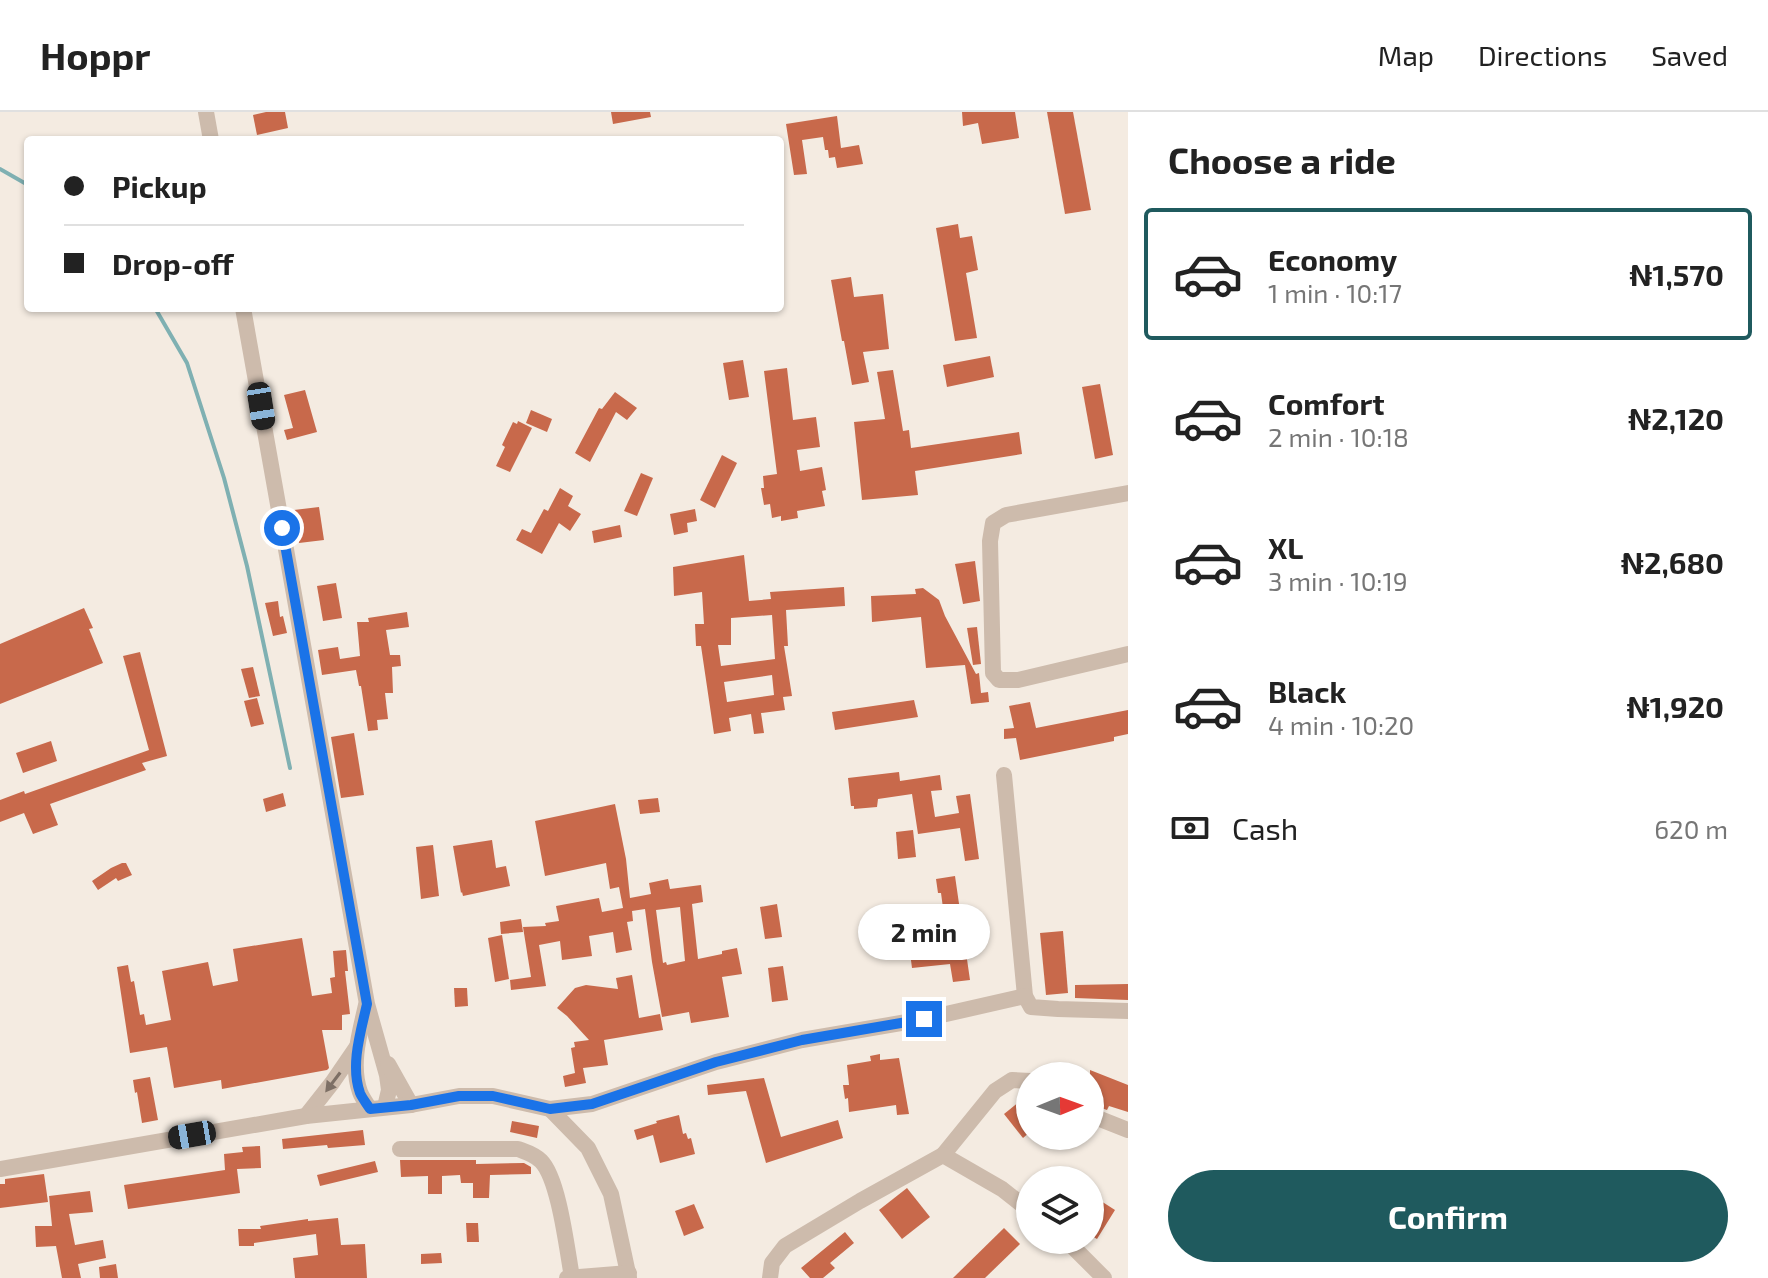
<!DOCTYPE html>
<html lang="en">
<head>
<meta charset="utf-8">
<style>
	:root { --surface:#fff; --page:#f6f6f6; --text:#222; --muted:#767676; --line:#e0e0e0; --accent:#1f5a5e }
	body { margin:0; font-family:"Exo 2",sans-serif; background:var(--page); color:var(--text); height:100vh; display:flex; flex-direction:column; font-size:30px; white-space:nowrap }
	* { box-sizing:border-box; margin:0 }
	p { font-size:26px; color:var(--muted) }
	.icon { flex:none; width:44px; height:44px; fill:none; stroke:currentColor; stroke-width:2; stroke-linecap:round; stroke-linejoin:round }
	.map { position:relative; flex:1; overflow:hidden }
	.side { display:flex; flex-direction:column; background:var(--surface); width:640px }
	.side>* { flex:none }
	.hud { position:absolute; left:24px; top:24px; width:760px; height:176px; border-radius:8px; box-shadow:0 2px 6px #0004; display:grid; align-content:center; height:176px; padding:0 40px; background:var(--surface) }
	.needle { width:52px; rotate:89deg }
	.buttons { position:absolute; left:1016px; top:950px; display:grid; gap:16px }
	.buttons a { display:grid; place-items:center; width:88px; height:88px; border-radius:50%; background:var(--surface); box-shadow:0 2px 6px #0004; font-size:40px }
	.end { position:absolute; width:36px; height:36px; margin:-18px; border:10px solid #1a73e8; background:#fff; box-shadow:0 0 0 4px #fff }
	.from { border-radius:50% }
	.bubble { position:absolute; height:56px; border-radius:28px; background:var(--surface); box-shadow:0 2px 6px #0004; font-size:26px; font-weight:700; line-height:56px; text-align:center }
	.car { position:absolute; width:24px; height:48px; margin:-24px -12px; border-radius:10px; box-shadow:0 0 6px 2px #0007; background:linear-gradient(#222 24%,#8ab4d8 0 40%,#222 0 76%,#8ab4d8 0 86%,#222 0) }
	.hud b { display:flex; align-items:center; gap:28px; height:76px; font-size:30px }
	.hud b+b { border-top:2px solid var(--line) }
	.hud i { width:20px; height:20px; background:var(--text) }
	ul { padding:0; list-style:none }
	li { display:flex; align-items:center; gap:24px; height:132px; margin:0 16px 12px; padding:0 24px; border:4px solid transparent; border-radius:8px }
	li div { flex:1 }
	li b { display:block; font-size:30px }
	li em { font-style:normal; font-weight:700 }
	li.active { border-color:var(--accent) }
	li>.icon { width:72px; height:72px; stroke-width:1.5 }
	h2 { padding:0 40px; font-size:36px; line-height:96px }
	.pay { display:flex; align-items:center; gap:20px; height:88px; padding:0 40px; font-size:30px }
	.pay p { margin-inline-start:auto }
	.primary-button { display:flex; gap:16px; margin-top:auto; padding:16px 40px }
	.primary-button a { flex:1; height:92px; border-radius:48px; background:var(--accent); color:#fff; font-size:32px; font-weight:700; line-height:92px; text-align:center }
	header { display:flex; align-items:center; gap:48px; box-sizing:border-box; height:112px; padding:0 40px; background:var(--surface); border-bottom:2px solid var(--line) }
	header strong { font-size:38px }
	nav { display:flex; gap:44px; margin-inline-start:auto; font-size:28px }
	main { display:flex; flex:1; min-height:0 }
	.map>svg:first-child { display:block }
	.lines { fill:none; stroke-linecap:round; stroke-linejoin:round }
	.stream { stroke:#7fb0b2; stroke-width:4 }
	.building { fill:#c8694b; fill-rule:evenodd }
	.minor { stroke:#cdbbac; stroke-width:16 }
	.oneway { fill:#7d6f65 }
	.route { stroke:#1a73e8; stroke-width:10 }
</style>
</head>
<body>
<header>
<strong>Hoppr</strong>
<nav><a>Map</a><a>Directions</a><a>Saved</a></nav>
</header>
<main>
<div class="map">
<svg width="1128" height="1166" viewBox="0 0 1128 1166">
	<rect width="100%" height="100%" fill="#f4ebe1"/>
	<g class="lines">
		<g class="stream">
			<path d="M0 57 28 73"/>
			<path d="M155 196 187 251 224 366 247 454 290 656"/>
		</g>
	</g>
	<g class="building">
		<path d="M266 0H285L288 16 257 23 253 3Z"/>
		<path d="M611 0H650L651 5 613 12Z"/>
		<path d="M962 0H1015L1019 26 982 32 978 11 963 14Z"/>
		<path d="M1047 0H1073L1091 98 1065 102Z"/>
		<path d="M837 4 841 36 859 33 863 52 837 56 835 45 829 46 828 38H825L823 25 802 28 807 62 794 63 786 12Z"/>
		<path d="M958 112 960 126 972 124 978 158 966 161 977 226 955 229 936 116Z"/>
		<path d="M851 165 854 185 883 182 889 237 863 240 869 270 852 273 844 229H842L831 168Z"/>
		<path d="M990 244 994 265 947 275 943 253Z"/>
		<path d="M743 248 749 285 729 288 723 251Z"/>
		<path d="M787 256 793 308 816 305 820 335 797 338 800 359 822 355 826 378 822 379 825 394 797 399 798 406 781 409V404L772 406 770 392 764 393 761 376H764L763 364 777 362 764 259Z"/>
		<path d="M893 258 903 319 909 318 911 336 1019 320 1022 342 915 359 918 383 862 388 854 310 885 307 877 260Z"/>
		<path d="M1100 272 1113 343 1095 347 1082 275Z"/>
		<path d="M305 278 317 320 287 328 284 318 293 316 284 283Z"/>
		<path d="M615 280 637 296 627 308 616 300 590 350 575 341 599 296 602 297Z"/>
		<path d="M531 298 552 307 547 320 526 311Z"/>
		<path d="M518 309 532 316 510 360 496 354 505 335 502 333 513 310 517 312Z"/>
		<path d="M722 343 737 351 715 396 700 388Z"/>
		<path d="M641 361 653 366 637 404 624 399Z"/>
		<path d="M560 376 573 384 568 394 581 402 570 419 559 411 542 442 516 428 522 417 531 421 544 397 548 399Z"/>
		<path d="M319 395 324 428 299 431 294 398Z"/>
		<path d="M695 397 697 409 687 411 688 420 674 423 670 402Z"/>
		<path d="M620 413 622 425 594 431 592 419Z"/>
		<path d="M744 443 749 489 771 487 770 480 844 475 845 494 786 498 788 534H784L792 584 783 585 785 598 761 601 764 621 754 622 751 602 729 606 731 619 714 622 701 534H696L695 512H704L702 480 674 484 673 455ZM772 503 775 547 721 554 718 533H731V506ZM772 563 774 583 727 590 724 570Z"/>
		<path d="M975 449 980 489 963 492 955 452Z"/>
		<path d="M336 471 342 506 323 509 317 474Z"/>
		<path d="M923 476 939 488 945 504 976 562 979 561 981 581 988 580 989 590 971 592 965 553 926 556 921 505 872 510 871 484 916 482 915 477Z"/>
		<path d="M278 489 280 505 283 504 287 521 273 524 265 491Z"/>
		<path d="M84 496 93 516 89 517 103 551 0 592V532Z"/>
		<path d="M407 500 409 515 386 518 390 543H400L401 554 392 555 393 581H385L388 607 377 608 378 618 368 619 361 574H359L356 558 322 563 318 538 338 535 340 547 360 544 357 510H369L368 506Z"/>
		<path d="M977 515 981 552 973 553 967 516Z"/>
		<path d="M140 540 167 644 142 651 146 658 50 692 58 713 33 722 24 701 0 710V688L24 679 25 682 149 638 123 544Z"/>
		<path d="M253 555 260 584 249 586 241 557Z"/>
		<path d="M257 586 264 612 251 615 244 589Z"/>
		<path d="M914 588 918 605 835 618 832 600Z"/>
		<path d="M1030 590 1036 616 1128 598V622L1114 625V629L1020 648 1016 626 1004 627V617L1014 616 1009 594Z"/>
		<path d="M354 621 364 683 341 686 331 625Z"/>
		<path d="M51 629 57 649 23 661 16 641Z"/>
		<path d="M899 660 900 669 940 663 942 678 931 679 935 705 959 701 956 684 970 682 979 747 965 749 960 716 918 722 912 682 878 687 877 695 854 697V694H851L848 666Z"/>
		<path d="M283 681 286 694 266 700 263 687Z"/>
		<path d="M658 686 660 700 640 702 638 688Z"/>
		<path d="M615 692 626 747 630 786 651 782 649 771 668 767 670 777 701 773 703 790 692 792 698 847 722 842V839L737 836 742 862 722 865 729 905 691 911 689 900 662 905 652 850 645 797 632 799 633 809 627 810 632 838 616 841 613 820 589 824 592 844 562 848 560 829 539 833 546 874 511 878 510 868 531 865 523 815 546 814 545 811 559 809 556 794 599 786 602 800 623 796 619 775 610 777 606 751 545 764 535 709ZM680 795 685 849 667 853 666 850 663 851 656 798Z"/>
		<path d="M913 718 916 745 898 747 896 720Z"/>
		<path d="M492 728 496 756 506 754 510 774 463 784 462 780 461 781 453 734Z"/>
		<path d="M433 733 439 784 421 787 416 735Z"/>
		<path d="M122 751H126L132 763 118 769 116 766 98 778 92 769 111 756Z"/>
		<path d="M955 764 970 868 953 870 950 852 912 856 909 833 924 831 925 844 949 841 941 781H938L936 767Z"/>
		<path d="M777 792 782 825 765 827 760 795Z"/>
		<path d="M521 807 523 820 501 822 500 810Z"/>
		<path d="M1063 819 1068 881 1046 883 1040 821Z"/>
		<path d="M502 823 509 867 495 870 488 826Z"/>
		<path d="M302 826 312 884 332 881 330 866 335 865 333 839 346 838 348 859H345L350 902 342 903V918H322L329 956 327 958 222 977 221 968 174 976 167 935 130 941 117 855 128 853 131 870 134 869 140 903 144 902 146 913 171 908 162 859 208 850 213 874 238 869 233 837Z"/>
		<path d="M783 854 788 888 772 890 768 856Z"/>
		<path d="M632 863 639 906 660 902 663 918 604 928 608 953 583 956 586 971 565 975 563 964 575 961 571 936 575 935 574 930 589 928 567 904 557 896 575 876 586 873 618 877 616 866Z"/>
		<path d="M1128 872V888L1075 886V873Z"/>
		<path d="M454 876H467L468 894 455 895Z"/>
		<path d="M880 942V948L899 946 909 1002 897 1003 896 993 849 1000 848 986 845 987 843 973H849L847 953 871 949 870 944Z"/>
		<path d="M1090 958 1128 973V1000L1109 994 1107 998 1090 992Z"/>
		<path d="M150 965 158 1008 142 1011 137 980 135 981 133 968Z"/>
		<path d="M764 966 781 1025 838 1008 843 1026 766 1051 746 979 708 983 707 973Z"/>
		<path d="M1030 981V1020L1023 1026 1004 1002Z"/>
		<path d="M679 1003 683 1022 686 1021 688 1027 691 1026 695 1042 660 1051 653 1023 637 1028 634 1018 657 1011 656 1009Z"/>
		<path d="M512 1009 539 1014 537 1026 510 1020Z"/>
		<path d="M363 1018 365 1033 328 1036 327 1033 283 1037 282 1027Z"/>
		<path d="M260 1034 261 1056 237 1057 240 1081 128 1097 124 1073 225 1058 224 1042 243 1040 242 1035Z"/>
		<path d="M400 1048H476V1052L524 1051 531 1055V1062L490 1063 489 1086H473V1071H461L460 1063 442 1064V1082H428V1064L401 1065Z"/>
		<path d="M375 1049 378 1060 320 1074 317 1063Z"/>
		<path d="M44 1062 48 1090 0 1096V1072H5V1067Z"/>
		<path d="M907 1076 930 1105 902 1127 879 1098Z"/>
		<path d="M90 1079 93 1100 69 1102 75 1133 103 1128 106 1146 78 1152 81 1166H62L56 1134 36 1135 35 1114H52L49 1084Z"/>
		<path d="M1090 1082 1115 1098 1097 1127 1090 1123V1114L1097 1103 1090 1098Z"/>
		<path d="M694 1092 704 1116 684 1124 675 1099Z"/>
		<path d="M338 1106 341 1133 365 1132 367 1166H295L293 1146 318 1143 316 1122 254 1131V1134H239L238 1117H261L260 1114 308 1107V1109Z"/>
		<path d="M466 1111H478L479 1130H467Z"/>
		<path d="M1004 1116 1020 1132 985 1166H953Z"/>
		<path d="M845 1120 854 1131 830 1151 835 1156 823 1166H810L801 1156Z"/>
		<path d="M441 1141 442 1151 421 1152V1142Z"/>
		<path d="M116 1152 118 1166H100L99 1155Z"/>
	</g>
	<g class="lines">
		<g class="minor">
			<path d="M206 0 211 28"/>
			<path d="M243 196 367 892 387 963 389 978 385 995"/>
			<path d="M1128 381 1006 403 993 411 990 429 993 561 999 568H1018L1128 542"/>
			<path d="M1004 663 1025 884 1031 895 1058 897 1128 899"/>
			<path d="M366 893C360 920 350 952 360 980 362 986 367 992 370 997"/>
			<path d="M388 952 411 993"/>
			<path d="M550 997 588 1036 611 1082 629 1166"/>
			<path d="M1090 1003 1128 1018"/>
			<path d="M306 1004 332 971 356 936"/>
			<path d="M400 1037H518C526 1040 534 1042 541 1049 559 1067 567 1138 572 1165"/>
			<path d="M943 1043 995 979 1012 968 1030 969"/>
			<path d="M0 1057 306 1004 411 993 459 984H493L550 997 592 992 716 950 802 928 924 907 1025 884"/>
			<path d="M1066 1128 1104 1166"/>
			<path d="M567 1166 629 1161"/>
			<path d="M770 1166 772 1151 785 1134 860 1089 943 1043 1002 1077 1030 1099"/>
		</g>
	</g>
	<defs><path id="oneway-solid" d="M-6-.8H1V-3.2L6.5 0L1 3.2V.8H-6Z" transform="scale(2)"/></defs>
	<use class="oneway" href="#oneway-solid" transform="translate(333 970) rotate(127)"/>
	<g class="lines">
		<path class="route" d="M282 416 367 892C361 919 350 953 360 981 362 986 367 992 370 997L411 993 459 984H493L550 997 592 992 716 950 802 928 924 907"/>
	</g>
</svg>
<div class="buttons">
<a><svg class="needle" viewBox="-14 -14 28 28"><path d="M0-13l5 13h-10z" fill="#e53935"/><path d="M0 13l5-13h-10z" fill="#767676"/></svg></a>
<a><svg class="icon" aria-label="layers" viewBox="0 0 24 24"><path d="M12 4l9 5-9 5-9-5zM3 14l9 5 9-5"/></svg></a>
</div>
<i class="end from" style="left:282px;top:416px"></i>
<i class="end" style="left:924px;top:907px"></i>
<div class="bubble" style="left:858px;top:792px;width:132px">2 min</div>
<i class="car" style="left:261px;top:294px;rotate:171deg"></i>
<i class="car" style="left:192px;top:1023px;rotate:260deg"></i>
<div class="hud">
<b><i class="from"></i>Pickup</b>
<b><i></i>Drop-off</b>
</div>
</div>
<section class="side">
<h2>Choose a ride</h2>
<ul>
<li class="active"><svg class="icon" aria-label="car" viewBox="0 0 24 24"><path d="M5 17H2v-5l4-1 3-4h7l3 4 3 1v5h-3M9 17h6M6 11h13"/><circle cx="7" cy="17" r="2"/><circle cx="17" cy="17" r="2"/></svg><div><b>Economy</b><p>1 min · 10:17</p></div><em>₦1,570</em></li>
<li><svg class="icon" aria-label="car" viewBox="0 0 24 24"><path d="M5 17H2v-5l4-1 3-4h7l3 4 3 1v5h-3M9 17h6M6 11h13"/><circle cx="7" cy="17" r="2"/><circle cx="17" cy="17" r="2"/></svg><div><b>Comfort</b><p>2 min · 10:18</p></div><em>₦2,120</em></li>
<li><svg class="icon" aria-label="car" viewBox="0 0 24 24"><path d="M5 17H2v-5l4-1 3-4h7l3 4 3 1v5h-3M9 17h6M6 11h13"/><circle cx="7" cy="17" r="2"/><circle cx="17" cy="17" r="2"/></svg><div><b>XL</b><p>3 min · 10:19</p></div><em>₦2,680</em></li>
<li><svg class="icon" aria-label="car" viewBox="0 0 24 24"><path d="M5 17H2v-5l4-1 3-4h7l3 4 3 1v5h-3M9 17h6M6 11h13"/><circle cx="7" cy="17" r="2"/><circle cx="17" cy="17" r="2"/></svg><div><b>Black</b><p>4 min · 10:20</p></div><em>₦1,920</em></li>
</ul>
<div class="pay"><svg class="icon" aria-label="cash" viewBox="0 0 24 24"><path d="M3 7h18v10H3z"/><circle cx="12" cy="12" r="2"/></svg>Cash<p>620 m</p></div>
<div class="primary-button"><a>Confirm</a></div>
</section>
</main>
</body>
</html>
